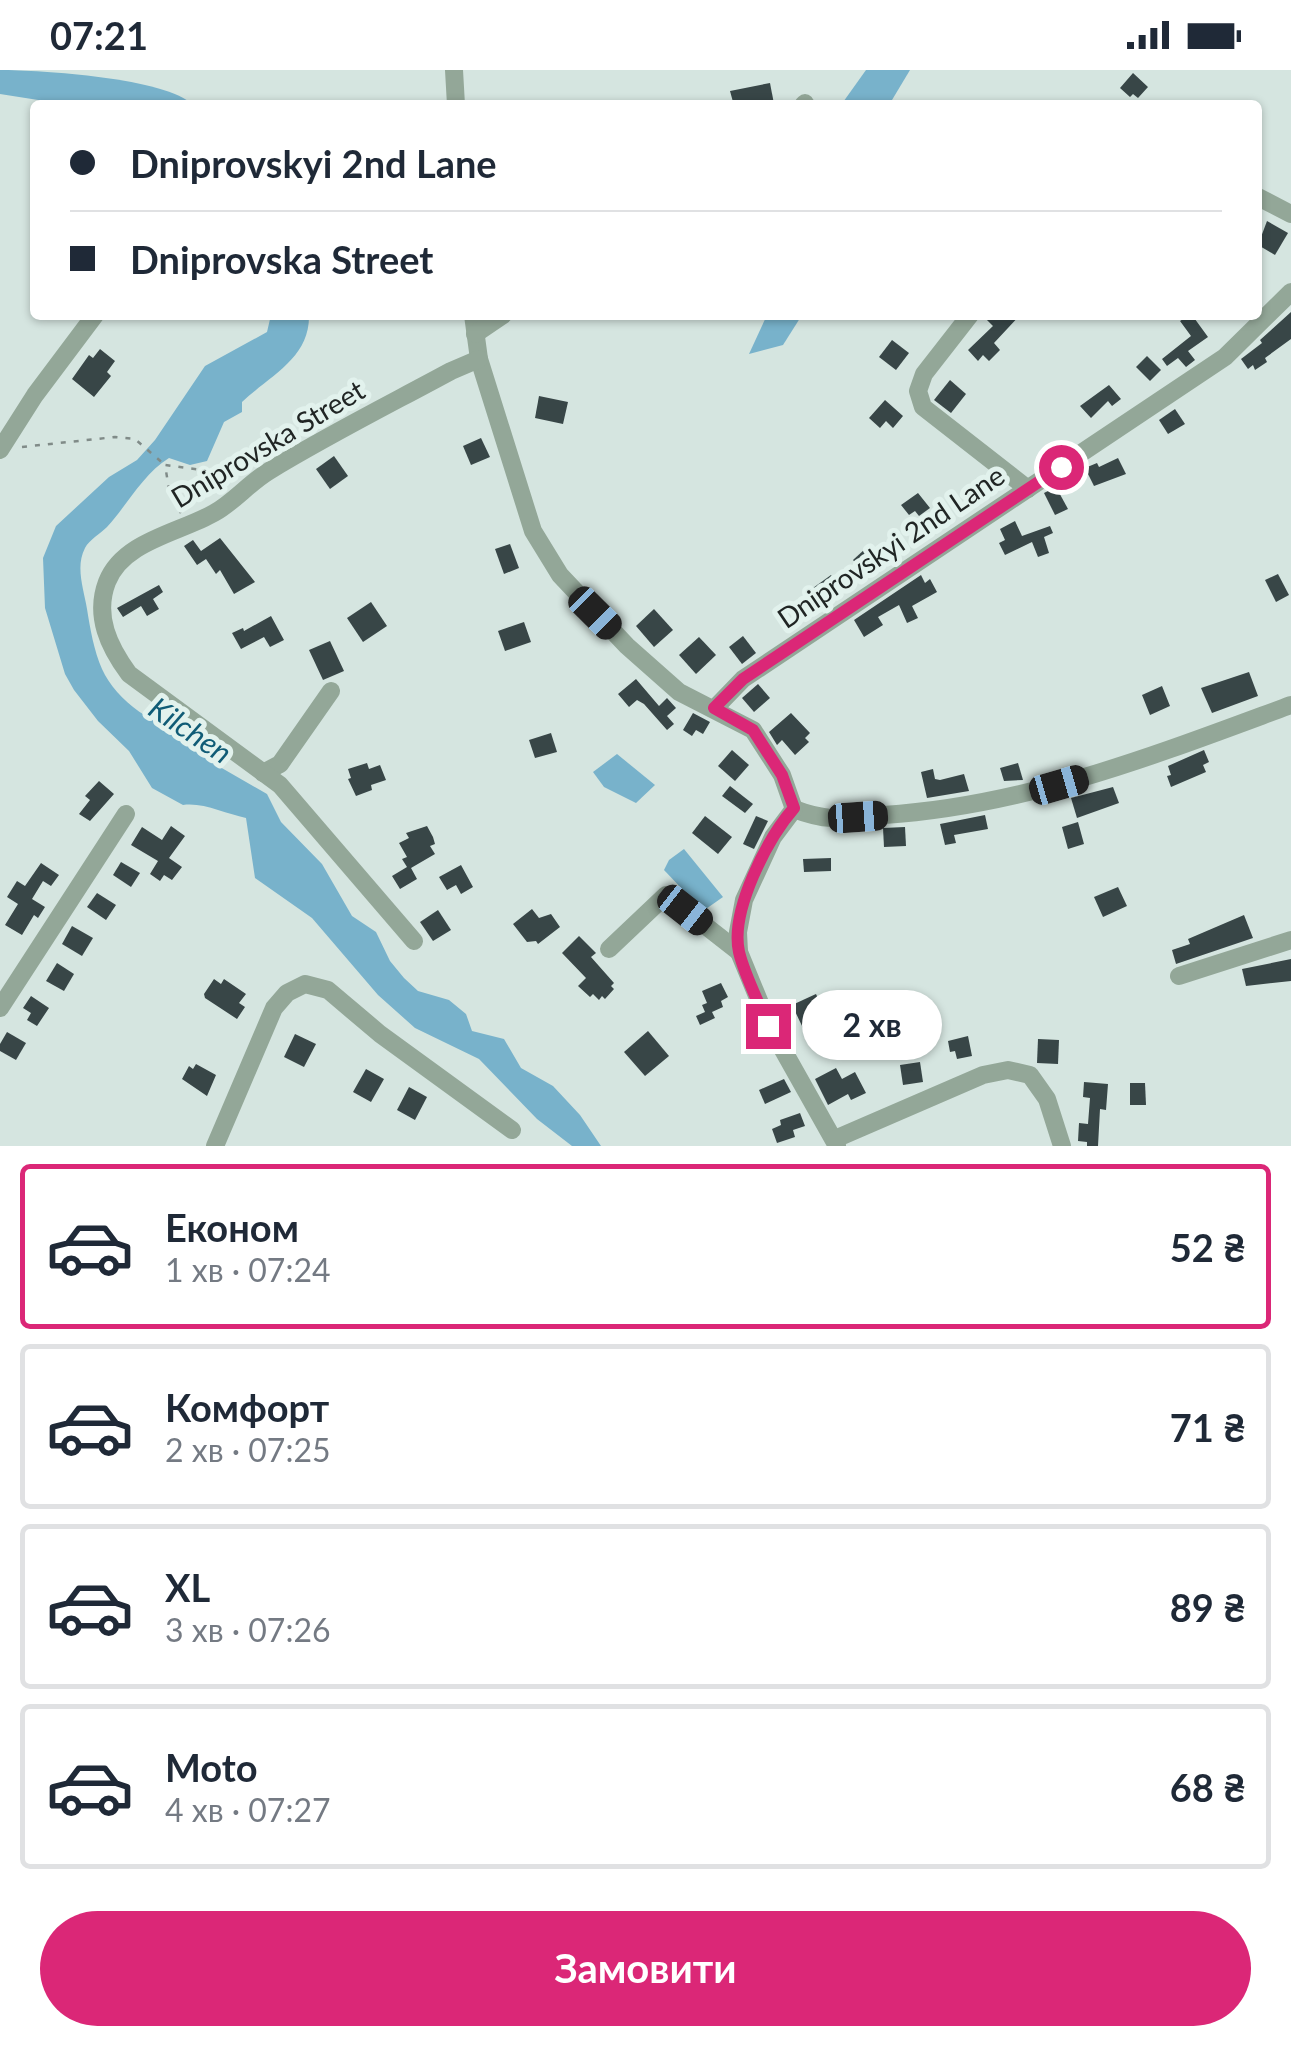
<!DOCTYPE html>
<html lang="uk">
<head>
<meta charset="utf-8">
<style>
	:root { --surface:#fff; --page:#f2f2f3; --text:#1f2937; --muted:#747a83; --line:#e0e1e3; --accent:#db2777 }
	body { margin:0; font-family:Lato,sans-serif; background:var(--page); color:var(--text); height:100vh; display:flex; flex-direction:column; font-size:38px; white-space:nowrap }
	* { box-sizing:border-box; margin:0 }
	p { font-size:32px; color:var(--muted) }
	.icon { flex:none; width:55px; height:55px; fill:none; stroke:currentColor; stroke-width:2; stroke-linecap:round; stroke-linejoin:round }
	.map { position:relative; height:1076px; overflow:hidden }
	.side { display:flex; flex-direction:column; background:var(--surface); flex:1 }
	.side>* { flex:none }
	.hud { position:absolute; left:30px; top:30px; width:1232px; height:220px; border-radius:10px; box-shadow:0 2px 8px #0004; display:grid; align-content:center; height:220px; padding:0 40px; background:var(--surface) }
	.end { position:absolute; width:45px; height:45px; margin:-22px; border:12px solid #db2777; background:#fff; box-shadow:0 0 0 5px #fff }
	.from { border-radius:50% }
	.bubble { position:absolute; height:70px; border-radius:35px; background:var(--surface); box-shadow:0 2px 8px #0004; font-size:32px; font-weight:700; line-height:70px; text-align:center }
	.car { position:absolute; width:30px; height:60px; margin:-30px -15px; border-radius:12px; box-shadow:0 0 8px 2px #0007; background:linear-gradient(#222 24%,#8ab4d8 0 40%,#222 0 76%,#8ab4d8 0 86%,#222 0) }
	.hud b { display:flex; align-items:center; gap:35px; height:95px; font-size:38px }
	.hud b+b { border-top:2px solid var(--line) }
	.hud i { width:25px; height:25px; background:var(--text) }
	ul { padding:18px 0 0; list-style:none }
	li { display:flex; align-items:center; gap:30px; height:165px; margin:0 20px 15px; padding:0 20px; border:5px solid var(--line); border-radius:10px }
	li div { flex:1 }
	li b { display:block; font-size:38px }
	li em { font-style:normal; font-weight:700 }
	li.current { border-color:var(--accent) }
	li>.icon { width:90px; height:90px; stroke-width:1.5 }
	.action { display:flex; gap:20px; margin-top:auto; padding:20px 40px }
	.action a { flex:1; height:115px; border-radius:60px; background:var(--accent); color:#fff; font-size:40px; font-weight:700; line-height:115px; text-align:center }
	.status { display:flex; justify-content:space-between; align-items:center; height:70px; padding:0 50px; background:var(--surface); direction:ltr }
	.status svg { height:28px; fill:currentColor }
	.map>svg:first-child { display:block }
	.water { fill:#78b2cb }
	.building { fill:#384647 }
	.lines { fill:none; stroke-linecap:round; stroke-linejoin:round }
	.path { stroke:#808b88; stroke-width:2.5; stroke-dasharray:5 8; stroke-linecap:butt }
	.minor { stroke:#93a798; stroke-width:18 }
	.route { stroke:#db2777; stroke-width:12 }
	.labels { text-anchor:middle; stroke-width:10; stroke-linejoin:round; paint-order:stroke }
	.street-label { font-size:28px; fill:#202524; stroke:#e2f2ed }
	.water-label { font-size:30px; font-style:italic; fill:#105c76; stroke:#e2f2ed }
</style>
</head>
<body>
<div class="status"><b>07:21</b><svg viewBox="0 0 49 12"><path d="M0 12V9h3v3zM5 12V6h3v6zM10 12V3h3v9zM15 12V0h3v12zM26 1h20v11H26zM47 4h2v5h-2z"/></svg></div>
<div class="map">
<svg width="1291" height="1076" viewBox="0 0 1291 1076">
	<rect width="100%" height="100%" fill="#d5e5e0"/>
	<g class="water">
		<path d="M0 0C41 0 167 8 193 35H70L0 24Z"/>
		<path d="M866 0H910L889 35H841Z"/>
		<path d="M271 245H309C310 288 271 305 242 332V342L224 352 207 391 190 395 169 388C143 404 128 434 107 457 101 463 89 470 85 478 75 497 84 520 87 539 90 558 94 581 102 599 117 632 159 662 195 660L215 684 220 697 267 724 281 752 322 794 352 846 376 862 390 891 404 908 418 921 449 930 466 944 472 961 504 969 521 998 553 1016 580 1045 601 1076H572L537 1049 479 989 415 958 378 925 312 848 255 808 246 748C226 744 203 732 183 735L152 718 129 681 98 651 74 620 65 604 45 538 43 488 56 456 109 407 137 390 155 370 205 296 267 262Z"/>
		<path d="M767 245H802L783 275 749 284Z"/>
		<path d="M617 684 655 715 636 733 604 717 593 702Z"/>
		<path d="M684 779 723 827 703 841 664 800 669 790Z"/>
	</g>
	<g class="building">
		<path d="M1133 3 1148 17 1138 28 1133 24 1130 27 1120 18Z"/>
		<path d="M770 13 774 34 733 32 730 21Z"/>
		<path d="M1267 151 1288 163 1275 185 1258 175Z"/>
		<path d="M1291 242V269L1265 288 1267 292 1255 300 1253 295 1248 299 1241 289 1262 273 1260 270Z"/>
		<path d="M982 245H1020L994 273 1000 280 989 291 983 285 978 291 968 280 993 256Z"/>
		<path d="M1189 245H1192L1208 267 1188 281 1195 290 1186 297 1178 288 1167 296 1162 289 1191 266 1180 251Z"/>
		<path d="M892 270 909 283 896 300 879 287Z"/>
		<path d="M100 279 115 291 107 302 111 306 94 327 72 309 89 285 93 288Z"/>
		<path d="M1147 286 1161 300 1150 311 1136 297Z"/>
		<path d="M950 310 966 324 951 343 934 330Z"/>
		<path d="M1109 315 1121 329 1112 336 1108 331 1091 348 1080 336Z"/>
		<path d="M539 326 568 332 563 354 535 348Z"/>
		<path d="M885 330 903 346 893 358 886 351 880 358 869 348Z"/>
		<path d="M1175 339 1185 354 1168 364 1159 350Z"/>
		<path d="M481 368 490 387 471 395 463 376Z"/>
		<path d="M334 386 348 406 330 419 316 399Z"/>
		<path d="M1118 388 1126 404 1094 416 1085 398 1097 393 1099 397Z"/>
		<path d="M1056 417 1068 439 1055 445 1044 423Z"/>
		<path d="M918 423 930 438 919 446 915 441 909 445 901 435Z"/>
		<path d="M1015 451 1022 466 1050 456 1053 463 1044 467 1049 483 1038 487 1032 472 1005 485 999 473 1005 470 1000 459Z"/>
		<path d="M220 468 255 512 234 524 220 500 216 504 206 489 197 495 184 476 193 470 201 481Z"/>
		<path d="M510 474 519 498 504 504 495 479Z"/>
		<path d="M865 479 878 492 865 504 853 490Z"/>
		<path d="M1278 504 1289 525 1276 532 1265 510Z"/>
		<path d="M831 505 843 522 826 535 813 518Z"/>
		<path d="M921 505 925 513 930 509 937 522 912 536 918 548 907 553 899 535 878 547 883 555 864 567 854 550Z"/>
		<path d="M159 515 163 522 153 529 159 539 147 546 141 536 123 547 117 538Z"/>
		<path d="M371 532 387 556 363 572 347 548Z"/>
		<path d="M654 539 673 560 654 577 636 556Z"/>
		<path d="M271 546 284 570 270 577 264 567 241 579 232 563 243 558 244 561Z"/>
		<path d="M524 552 531 572 505 581 498 561Z"/>
		<path d="M743 566 756 583 742 594 729 577Z"/>
		<path d="M699 567 716 585 696 604 679 585Z"/>
		<path d="M330 571 344 601 323 610 309 580Z"/>
		<path d="M1249 602 1258 626 1212 643 1201 618Z"/>
		<path d="M636 609 659 636 667 628 676 638 667 646 674 654 667 660 644 634 637 630 629 637 618 624Z"/>
		<path d="M758 614 770 628 754 642 742 628Z"/>
		<path d="M1162 616 1170 636 1150 645 1142 625Z"/>
		<path d="M693 643 710 652 703 664 696 660 692 666 683 660Z"/>
		<path d="M791 643 810 663 805 668 809 672 795 685 782 670 777 675 769 662Z"/>
		<path d="M551 663 557 682 535 688 529 670Z"/>
		<path d="M732 680 749 695 735 711 718 696Z"/>
		<path d="M1204 680 1209 692 1203 695 1206 702 1171 717 1167 706 1171 705 1168 696Z"/>
		<path d="M367 693 369 699 380 695 386 710 371 715 372 720 356 726 348 709 351 708 348 699Z"/>
		<path d="M1018 693 1023 710 1004 711 1000 698Z"/>
		<path d="M933 699 935 709 940 710 964 704 969 721 927 728 921 702Z"/>
		<path d="M99 711 114 724 90 751 79 744 90 730 85 726Z"/>
		<path d="M730 716 753 734 745 743 722 726Z"/>
		<path d="M1113 717 1119 733 1077 748 1071 728Z"/>
		<path d="M985 745 988 759 954 765 956 773 945 775 940 754Z"/>
		<path d="M705 746 732 767 718 784 692 763Z"/>
		<path d="M756 746 768 751 754 779 743 774Z"/>
		<path d="M1078 752 1084 774 1068 779 1062 757Z"/>
		<path d="M171 756 185 766 169 788 182 797 172 810 164 805 160 811 150 804 158 791 131 775 142 757 162 770Z"/>
		<path d="M427 756 433 767 435 774 430 776 435 784 411 798 417 809 400 819 392 806 407 797 402 789 407 787 399 773 409 768 406 763Z"/>
		<path d="M905 757 906 776 884 777 883 758Z"/>
		<path d="M831 788V801L804 802 803 789Z"/>
		<path d="M121 792 140 803 131 817 113 805Z"/>
		<path d="M41 793 59 805 51 816 43 811 32 829 45 837 38 848 34 845 22 865 5 855 18 834 7 827 17 811 25 816Z"/>
		<path d="M461 795 473 817 461 824 456 815 447 820 439 807Z"/>
		<path d="M1118 817 1127 836 1103 847 1094 827Z"/>
		<path d="M97 823 116 835 106 850 87 837Z"/>
		<path d="M532 839 539 848 551 844 560 857 538 874 536 871 527 872 513 854Z"/>
		<path d="M438 840 451 860 433 871 420 852Z"/>
		<path d="M1244 845 1253 868 1176 894 1172 880 1190 874 1188 869Z"/>
		<path d="M72 856 93 868 82 886 62 874Z"/>
		<path d="M579 866 596 883 591 887 614 913 611 916 614 919 605 929 602 926 599 930 593 924 590 927 578 916 586 908 562 883Z"/>
		<path d="M1291 889V911L1246 916 1242 899Z"/>
		<path d="M57 893 74 904 64 921 46 911Z"/>
		<path d="M214 909 221 914 224 909 246 924 239 933 245 937 237 949 205 928 204 924Z"/>
		<path d="M721 913 728 927 721 931 723 937 712 942 715 948 700 955 696 946 705 942 702 935 707 933 702 921Z"/>
		<path d="M816 924 827 948 803 958 792 935Z"/>
		<path d="M31 926 49 938 37 956 27 950 31 943 23 938Z"/>
		<path d="M648 961 669 986 645 1006 624 982Z"/>
		<path d="M7 962 26 973 16 990 0 981V974Z"/>
		<path d="M295 964 316 974 304 997 284 987Z"/>
		<path d="M968 966 972 986 957 989 955 981 950 982 948 971Z"/>
		<path d="M1038 969 1059 970 1058 994 1037 993Z"/>
		<path d="M920 992 923 1012 903 1015 900 995Z"/>
		<path d="M196 994 216 1005 207 1026 182 1009 189 996 193 999Z"/>
		<path d="M836 998 842 1009 855 1002 866 1023 851 1030 848 1024 828 1035 815 1009Z"/>
		<path d="M366 999 384 1009 371 1032 353 1022Z"/>
		<path d="M784 1009 791 1022 765 1034 759 1020Z"/>
		<path d="M1084 1012 1108 1014 1106 1040 1100 1039 1098 1076H1087V1072L1078 1071 1079 1053 1088 1054 1090 1028 1083 1027Z"/>
		<path d="M1130 1013H1145L1146 1035H1130Z"/>
		<path d="M409 1017 427 1027 415 1050 397 1040Z"/>
		<path d="M800 1043 805 1056 793 1060 795 1067 777 1073 772 1059 781 1055 780 1050Z"/>
	</g>
	<g class="lines">
		<g class="path">
			<path d="M22 377 115 367 135 369 165 395"/>
			<path d="M181 443 170 425 165 395 239 405"/>
		</g>
		<g class="minor">
			<path d="M454 0 456 35"/>
			<path d="M803 35 805 33"/>
			<path d="M1258 127 1291 144"/>
			<path d="M473 245 479 289 533 461 560 505 627 576 679 622 753 660 782 705 794 739"/>
			<path d="M970 245 924 304 918 321 923 337 1028 419"/>
			<path d="M475 264 503 245"/>
			<path d="M0 380 35 325 95 245"/>
			<path d="M715 638 743 609 1225 287 1291 222"/>
			<path d="M263 703 280 694 331 621"/>
			<path d="M794 739C830 753 847 748 884 745 1027 736 1158 684 1291 635"/>
			<path d="M794 739 773 767 744 830 738 862 739 882 769 955 837 1076"/>
			<path d="M414 871 280 715 129 604C109 577 94 546 107 512 123 471 179 463 214 443 234 432 249 413 269 401 328 365 390 334 451 301L479 289"/>
			<path d="M609 879 666 825 739 882"/>
			<path d="M1179 906 1291 870"/>
			<path d="M0 938 126 744"/>
			<path d="M835 1069 983 1005 1008 1000 1030 1005 1047 1029 1062 1076"/>
			<path d="M215 1076 274 938 287 923 305 914 328 920 380 964 512 1060"/>
		</g>
	</g>
	<g class="lines">
		<path class="route" d="M768 956C759 932 745 907 739 882 730 841 767 769 794 738L782 705 753 660 714 638 743 609 1061 397"/>
	</g>
	<g class="labels">
		<g class="street-label">
			<text transform="translate(268 374) rotate(-31)" y="10">Dniprovska Street</text>
			<text transform="translate(891 477) rotate(-34)" y="10">Dniprovskyi 2nd Lane</text>
		</g>
		<g class="water-label">
			<text transform="translate(190 661) rotate(34)" y="10">Kilchen</text>
		</g>
	</g>
</svg>
<i class="end from" style="left:1061px;top:397px"></i>
<i class="end" style="left:768px;top:956px"></i>
<div class="bubble" style="left:802px;top:920px;width:140px">2 хв</div>
<i class="car" style="left:595px;top:543px;rotate:135deg"></i>
<i class="car" style="left:1059px;top:715px;rotate:74deg"></i>
<i class="car" style="left:858px;top:747px;rotate:86deg"></i>
<i class="car" style="left:685px;top:840px;rotate:128deg"></i>
<div class="hud">
<b><i class="from"></i>Dniprovskyi 2nd Lane</b>
<b><i></i>Dniprovska Street</b>
</div>
</div>
<section class="side">
<ul>
<li class="current"><svg class="icon" aria-label="car" viewBox="0 0 24 24"><path d="M5 17H2v-5l4-1 3-4h7l3 4 3 1v5h-3M9 17h6M6 11h13"/><circle cx="7" cy="17" r="2"/><circle cx="17" cy="17" r="2"/></svg><div><b>Економ</b><p>1 хв · 07:24</p></div><em>52 ₴</em></li>
<li><svg class="icon" aria-label="car" viewBox="0 0 24 24"><path d="M5 17H2v-5l4-1 3-4h7l3 4 3 1v5h-3M9 17h6M6 11h13"/><circle cx="7" cy="17" r="2"/><circle cx="17" cy="17" r="2"/></svg><div><b>Комфорт</b><p>2 хв · 07:25</p></div><em>71 ₴</em></li>
<li><svg class="icon" aria-label="car" viewBox="0 0 24 24"><path d="M5 17H2v-5l4-1 3-4h7l3 4 3 1v5h-3M9 17h6M6 11h13"/><circle cx="7" cy="17" r="2"/><circle cx="17" cy="17" r="2"/></svg><div><b>XL</b><p>3 хв · 07:26</p></div><em>89 ₴</em></li>
<li><svg class="icon" aria-label="car" viewBox="0 0 24 24"><path d="M5 17H2v-5l4-1 3-4h7l3 4 3 1v5h-3M9 17h6M6 11h13"/><circle cx="7" cy="17" r="2"/><circle cx="17" cy="17" r="2"/></svg><div><b>Moto</b><p>4 хв · 07:27</p></div><em>68 ₴</em></li>
</ul>
<div class="action"><a>Замовити</a></div>
</section>
</body>
</html>
